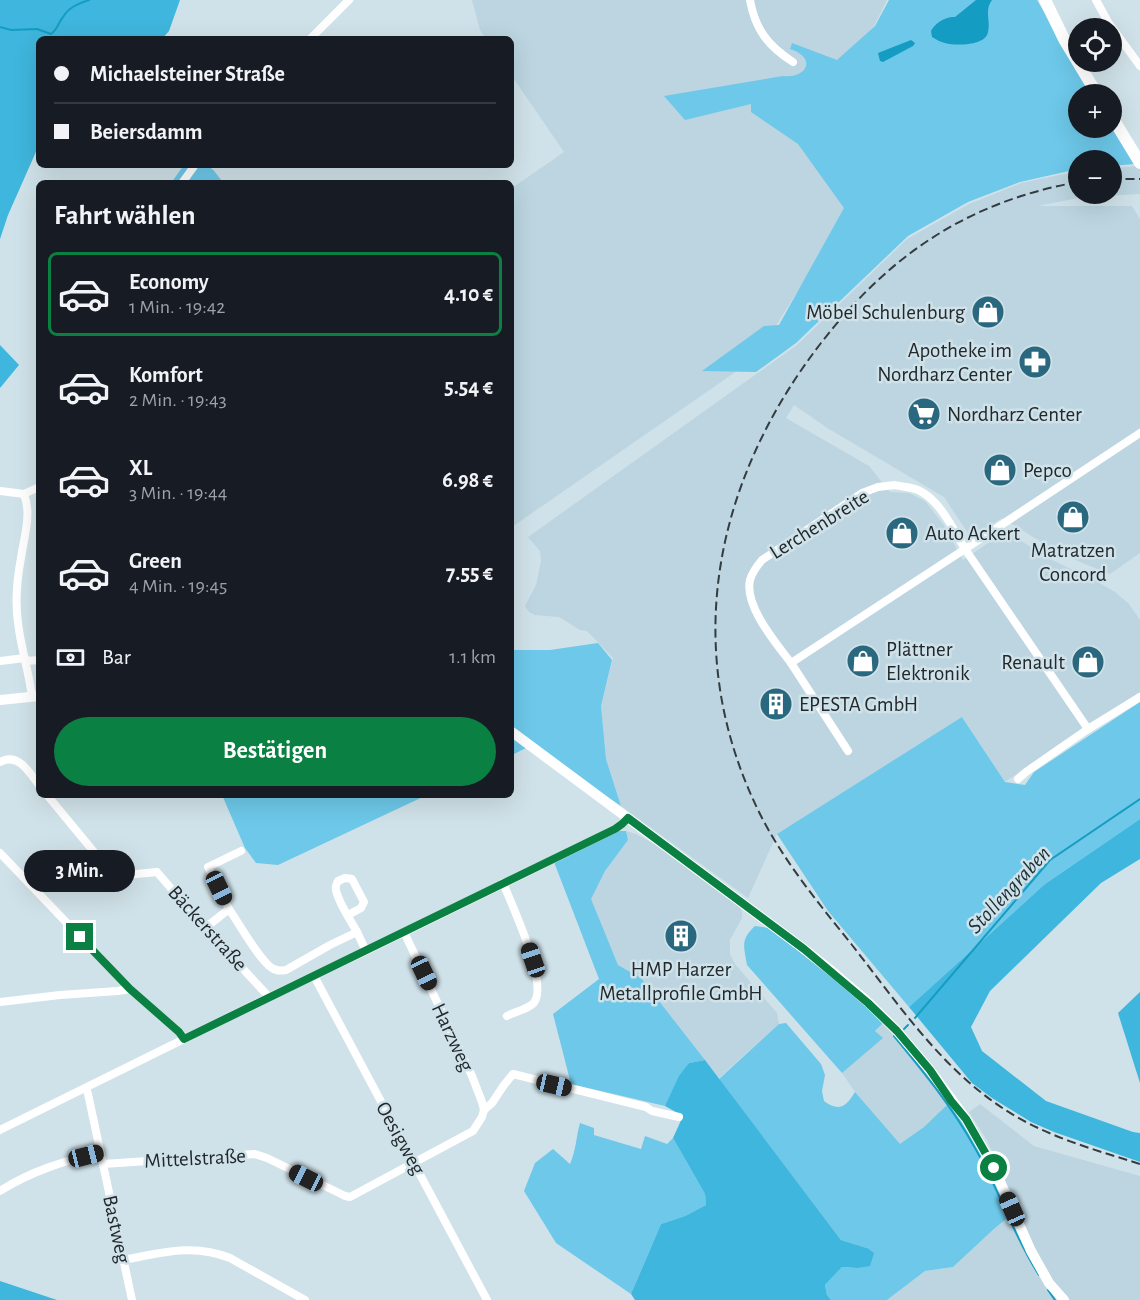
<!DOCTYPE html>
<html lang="de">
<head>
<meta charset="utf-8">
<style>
	:root { --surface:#171b24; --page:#242831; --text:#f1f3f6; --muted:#9ea1a6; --line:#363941; --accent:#0b8043 }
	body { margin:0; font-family:"Alegreya Sans",sans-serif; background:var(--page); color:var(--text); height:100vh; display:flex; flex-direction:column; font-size:22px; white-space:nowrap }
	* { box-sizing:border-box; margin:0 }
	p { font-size:20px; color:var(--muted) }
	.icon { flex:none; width:33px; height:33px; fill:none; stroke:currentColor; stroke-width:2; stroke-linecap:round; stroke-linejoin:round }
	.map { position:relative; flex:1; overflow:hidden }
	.drawer { position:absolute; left:36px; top:180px; width:478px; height:618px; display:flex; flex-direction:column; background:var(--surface); border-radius:9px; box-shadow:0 6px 24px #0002 }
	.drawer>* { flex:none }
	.hud { position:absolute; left:36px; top:36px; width:478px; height:132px; border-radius:9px; box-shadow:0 6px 24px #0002; display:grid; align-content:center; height:132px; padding:0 18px; background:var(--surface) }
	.tools { position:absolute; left:1068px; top:18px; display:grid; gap:12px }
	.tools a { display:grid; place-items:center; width:54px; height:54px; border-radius:50%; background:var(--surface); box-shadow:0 6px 24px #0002; font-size:30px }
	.end { position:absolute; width:27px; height:27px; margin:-14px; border:8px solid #0b8043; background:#fff; box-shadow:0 0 0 3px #fff }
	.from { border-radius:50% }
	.bubble { position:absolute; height:42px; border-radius:21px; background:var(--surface); box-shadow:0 6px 24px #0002; font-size:20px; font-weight:700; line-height:42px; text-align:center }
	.car { position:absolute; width:18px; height:36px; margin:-18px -9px; border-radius:8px; box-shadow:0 0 4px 2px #0007; background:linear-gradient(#222 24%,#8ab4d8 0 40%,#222 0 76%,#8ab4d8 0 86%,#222 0) }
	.hud b { display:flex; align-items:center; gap:21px; height:57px; font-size:22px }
	.hud b+b { border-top:2px solid var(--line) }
	.hud i { width:15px; height:15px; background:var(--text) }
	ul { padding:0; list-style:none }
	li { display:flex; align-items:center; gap:18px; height:84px; margin:0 12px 9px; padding:0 6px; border:3px solid transparent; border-radius:9px }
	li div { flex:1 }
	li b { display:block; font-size:22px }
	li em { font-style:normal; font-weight:700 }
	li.active { border-color:var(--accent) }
	li>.icon { width:54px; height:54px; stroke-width:1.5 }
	h2 { padding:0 18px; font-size:27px; line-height:72px }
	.pay { display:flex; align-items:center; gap:15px; height:66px; padding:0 18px; font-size:22px }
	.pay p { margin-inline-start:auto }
	.action { display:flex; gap:12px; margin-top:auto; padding:12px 18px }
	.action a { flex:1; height:69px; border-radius:36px; background:var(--accent); color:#fff; font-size:24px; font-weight:700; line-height:69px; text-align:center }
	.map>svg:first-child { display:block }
	.built { fill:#bcd5e0 }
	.green { fill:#6dc8e9 }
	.forest { fill:#3fb6dd }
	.water { fill:#159cc2 }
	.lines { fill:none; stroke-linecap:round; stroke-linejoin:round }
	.stream { stroke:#159cc2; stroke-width:2 }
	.street { stroke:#fff; stroke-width:8 }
	.secondary { stroke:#fff; stroke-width:10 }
	.primary { stroke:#fff; stroke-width:12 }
	.rail { stroke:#343c40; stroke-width:2; stroke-dasharray:9 4.5; stroke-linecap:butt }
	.route { stroke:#0b8043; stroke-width:8 }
	.labels { text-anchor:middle; stroke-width:5; stroke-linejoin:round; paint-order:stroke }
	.poi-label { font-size:21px; fill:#22292c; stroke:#d0e2e9; text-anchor:start }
	.street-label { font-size:21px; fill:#22292c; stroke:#d0e2e9 }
	.water-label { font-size:22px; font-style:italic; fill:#1b2f37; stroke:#d0e2e9 }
</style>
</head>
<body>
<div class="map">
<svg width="1140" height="1300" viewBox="0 0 1140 1300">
	<rect width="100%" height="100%" fill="#d0e2e9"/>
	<g class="built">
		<path d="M472 0H887L874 26 858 43 849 208 766 342 734 373 512 527V188L564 152 512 76V39H486L480 30Z"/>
		<path d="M1140 166V194L1083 197 1038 206H1132L1140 219V553L1110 574 1080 562 1051 548 1002 518 971 538 944 497 829 429 794 405 786 418 869 466 890 492 909 493 925 501 943 524 963 560 1006 531 1046 557 1096 581 1115 592 1129 604 1140 620V692L1058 745 1005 782 963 718 777 834 748 898 621 806 606 759 601 706 613 658 587 631 580 630 559 617 535 615 529 612 525 606 536 585 541 561 540 551 528 537 797 345 907 239 969 204 1021 183 1078 171V194H1112V168Z"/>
		<path d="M626 831 636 834 661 848 740 906 742 913V918L730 940V954L735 964 777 1013 779 1024 719 1078 641 978 618 965 590 899 605 871 628 840Z"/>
		<path d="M883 1023 922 1068 949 1103 924 1127 900 1145 855 1092 842 1073 882 1038 875 1031Z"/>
		<path d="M980 1104 1034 1146 1140 1176V1300H887L925 1271 953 1267 995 1228 1018 1211 987 1140 969 1112Z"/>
	</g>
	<g class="green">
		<path d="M889 0H1037L1092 94H1078V128H1112L1134 164 1112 166V160H1078V169L1020 182 968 202 908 236 796 343 756 372 702 371 764 326 779 325 844 208 798 144 751 112V104L685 120 664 96 783 76C806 79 818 58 790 49L792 43 837 60 875 26Z"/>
		<path d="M184 165C208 165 209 162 223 183H171Z"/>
		<path d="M598 643 612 660 601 706 606 759 621 806 535 749 526 748 512 755V650H550Z"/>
		<path d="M1140 702V819L1045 884 909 1007 828 911 777 834 962 717 1005 782 1025 785 1034 772Z"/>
		<path d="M222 795H427L278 865 256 863 245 848Z"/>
		<path d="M619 831H626L628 840 605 871 591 899 618 965 641 978 705 1060 689 1063 665 1106 571 1084 553 1014 599 979 554 862Z"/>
		<path d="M755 926 769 928 842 985 883 1023 875 1031 883 1038 842 1073 747 965C744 946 740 940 755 926Z"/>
		<path d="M786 1023 821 1064 825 1075 822 1091 824 1101C839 1112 846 1107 855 1092L900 1144 924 1127 949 1103 978 1146 1009 1217 995 1228 953 1267 925 1271 887 1300H831L827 1295 825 1285 842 1267 857 1268 867 1248 841 1240 719 1079 779 1024Z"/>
		<path d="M580 1123 594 1128V1135L641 1149 645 1136 667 1144 673 1138 705 1194 706 1205 685 1216 661 1224 631 1294 556 1243 524 1191 535 1163 553 1149 570 1164C576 1151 576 1137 580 1123Z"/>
	</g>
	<g class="forest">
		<path d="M0 0H180L169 31 162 39H39V145L8 215 0 239Z"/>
		<path d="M0 345 19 365 0 388Z"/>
		<path d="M1140 819V859L1101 883 990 991 971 1027 982 1051 1046 1101 1133 1132 1140 1133V1162L1054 1132 1031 1122 992 1098 972 1083 909 1007 1045 884Z"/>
		<path d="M1140 992V1083L1118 1013Z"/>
		<path d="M705 1060 841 1240 867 1248 874 1253 870 1266 857 1268 842 1267 825 1285 827 1295 831 1300H635L631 1294 661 1224 685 1216 706 1205 705 1194 673 1138 683 1116 665 1106 679 1076 689 1063Z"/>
		<path d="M0 1281 57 1300H0Z"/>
	</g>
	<g class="water">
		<path d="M976 0H992C984 11 991 21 988 32 986 46 955 46 945 43 940 42 937 40 932 37L931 31C935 23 946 16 955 17Z"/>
		<path d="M911 40 915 43 913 46 883 62 880 61 878 53Z"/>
	</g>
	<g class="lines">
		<g class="stream">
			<path d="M0 27 11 30 37 29 51 34C58 29 58 23 63 17 69 7 78 4 89 0"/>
			<path d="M915 1018 1050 860 1140 799"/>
			<path d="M904 1029 908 1025"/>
			<path d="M894 1036C923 1071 953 1108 975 1148 999 1189 1013 1235 1039 1275"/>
			<path d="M1048 1290 1055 1300"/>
		</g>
		<g class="street">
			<path d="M750 0C755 29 768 46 793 62"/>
			<path d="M1096 0 1108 22 1140 66"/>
			<path d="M310 39 349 0"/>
			<path d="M182 183 195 165"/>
			<path d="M1140 433 965 549 1088 729 1140 697"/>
			<path d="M895 485C902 487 911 487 918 490 940 500 953 529 965 549L791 663C776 643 744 606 750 580 752 572 757 566 762 560L862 493 878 487Z"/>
			<path d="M0 491 24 494 39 487"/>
			<path d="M24 494C32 514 24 537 21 558 17 579 15 602 18 623 21 648 29 672 32 697"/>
			<path d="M0 661 25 658"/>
			<path d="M26 661 39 660"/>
			<path d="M791 663 848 751"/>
			<path d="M0 762C18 752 29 772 39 785"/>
			<path d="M1018 779 1026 772 1088 729"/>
			<path d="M47 795 104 864 105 877"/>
			<path d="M0 853 130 989 179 1032 184 1039"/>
			<path d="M503 883C512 905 547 980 535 1001 532 1008 514 1012 507 1016"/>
			<path d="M36 890 44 883 157 872 205 928 269 997"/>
			<path d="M229 909C238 922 260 961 272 968 276 971 281 971 286 970L330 945 357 932 366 951"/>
			<path d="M348 915 361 908 364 902 352 879 345 878 338 881C336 885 335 886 336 890 338 902 351 921 357 932"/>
			<path d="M205 928 229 909 208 867 241 851"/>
			<path d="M404 932 472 1076 482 1102 484 1110"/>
			<path d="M314 976 487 1300"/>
			<path d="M0 1002 60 995 118 991 130 989"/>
			<path d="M86 1088 88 1094 132 1300"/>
			<path d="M0 1130 269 997 366 951 615 829 622 824 628 818"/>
			<path d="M103 1164 255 1154 267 1158 337 1192 345 1196 350 1197 473 1131 482 1117 484 1110 492 1103 504 1085 513 1074 646 1107 652 1111 679 1117"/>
			<path d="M0 1191C31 1171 65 1161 100 1152"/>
			<path d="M123 1260C161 1253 193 1243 230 1258L305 1300"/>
		</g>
		<g class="secondary">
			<path d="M0 700 39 696"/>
			<path d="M512 732 804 949 834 973 869 1003 897 1031 930 1070 966 1119 994 1168 1031 1251 1049 1283 1064 1300"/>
		</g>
		<g class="primary">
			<path d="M1045 0 1065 41 1097 94"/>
			<path d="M1112 117 1140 163"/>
		</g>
		<g class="rail">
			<path d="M1112 179H1140"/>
			<path d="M1078 182C968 202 890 254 821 343 712 484 679 655 762 818 786 864 820 905 852 945 903 1010 950 1082 1026 1122 1062 1141 1102 1152 1140 1164"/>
		</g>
	</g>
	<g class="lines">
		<path class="route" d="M80 937 130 989 179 1032 184 1039 615 829 622 824 628 818 804 949 868 1003 897 1031 930 1070 951 1101 966 1119 994 1168"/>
	</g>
	<defs>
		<g id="shop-disc" transform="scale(1.725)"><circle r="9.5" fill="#29687e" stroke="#d0e2e9"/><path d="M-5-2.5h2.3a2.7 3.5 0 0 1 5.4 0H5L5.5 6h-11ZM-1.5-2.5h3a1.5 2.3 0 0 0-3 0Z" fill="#fff"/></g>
		<g id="pharmacy-disc" transform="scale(1.725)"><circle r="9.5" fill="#29687e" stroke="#d0e2e9"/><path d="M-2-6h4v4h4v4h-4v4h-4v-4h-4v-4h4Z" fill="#fff"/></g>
		<g id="supermarket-disc" transform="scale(1.725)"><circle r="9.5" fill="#29687e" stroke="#d0e2e9"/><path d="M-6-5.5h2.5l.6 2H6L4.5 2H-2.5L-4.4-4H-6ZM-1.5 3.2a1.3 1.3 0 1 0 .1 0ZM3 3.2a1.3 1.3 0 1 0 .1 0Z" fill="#fff"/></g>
		<g id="building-disc" transform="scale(1.725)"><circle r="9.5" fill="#29687e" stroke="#d0e2e9"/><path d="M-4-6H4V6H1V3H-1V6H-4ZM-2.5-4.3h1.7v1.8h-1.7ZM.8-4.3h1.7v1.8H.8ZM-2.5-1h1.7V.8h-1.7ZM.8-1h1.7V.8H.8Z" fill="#fff"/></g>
	</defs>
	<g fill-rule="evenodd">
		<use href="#shop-disc" x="988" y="312"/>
		<use href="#pharmacy-disc" x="1035" y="362"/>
		<use href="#supermarket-disc" x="924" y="414"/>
		<use href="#shop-disc" x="1000" y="470"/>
		<use href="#shop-disc" x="1073" y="517"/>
		<use href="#shop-disc" x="902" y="533"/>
		<use href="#shop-disc" x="863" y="661"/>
		<use href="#shop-disc" x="1088" y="662"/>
		<use href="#building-disc" x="776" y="704"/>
		<use href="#building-disc" x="681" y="936"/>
	</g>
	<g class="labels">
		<g class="poi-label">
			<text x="965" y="319" text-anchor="end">Möbel Schulenburg</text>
			<text x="1012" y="357" text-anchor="end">Apotheke im<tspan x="1012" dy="24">Nordharz Center</tspan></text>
			<text x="947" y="421">Nordharz Center</text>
			<text x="1023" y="477">Pepco</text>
			<text x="925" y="540">Auto Ackert</text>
			<text x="1073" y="557" text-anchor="middle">Matratzen<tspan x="1073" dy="24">Concord</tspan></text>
			<text x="886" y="656">Plättner<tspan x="886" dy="24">Elektronik</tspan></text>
			<text x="1065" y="669" text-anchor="end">Renault</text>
			<text x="799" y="711">EPESTA GmbH</text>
			<text x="681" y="976" text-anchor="middle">HMP Harzer<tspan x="681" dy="24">Metallprofile GmbH</tspan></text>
		</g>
		<g class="street-label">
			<text transform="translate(819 524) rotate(-32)" y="7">Lerchenbreite</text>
			<text transform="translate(208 928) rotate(48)" y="7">Bäckerstraße</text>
			<text transform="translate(453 1037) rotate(65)" y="7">Harzweg</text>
			<text transform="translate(401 1138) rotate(61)" y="7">Oesigweg</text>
			<text transform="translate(195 1158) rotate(-3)" y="7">Mittelstraße</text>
			<text transform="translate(117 1229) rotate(78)" y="7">Bastweg</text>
		</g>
		<g class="water-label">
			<text transform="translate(1008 889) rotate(-47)" y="8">Stollengraben</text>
		</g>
	</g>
</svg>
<div class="tools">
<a><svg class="icon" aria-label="locate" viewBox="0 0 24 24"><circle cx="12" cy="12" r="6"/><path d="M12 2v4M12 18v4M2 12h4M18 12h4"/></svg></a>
<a>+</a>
<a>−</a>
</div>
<i class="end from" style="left:994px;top:1168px"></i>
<i class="end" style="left:80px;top:937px"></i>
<div class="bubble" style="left:24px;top:850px;width:111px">3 Min.</div>
<i class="car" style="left:219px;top:888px;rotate:154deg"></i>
<i class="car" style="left:533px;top:960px;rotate:341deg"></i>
<i class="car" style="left:424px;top:973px;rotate:155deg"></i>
<i class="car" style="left:554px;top:1085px;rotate:103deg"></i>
<i class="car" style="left:86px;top:1156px;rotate:76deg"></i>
<i class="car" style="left:306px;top:1178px;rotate:297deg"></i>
<i class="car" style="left:1012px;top:1209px;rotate:336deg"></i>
<div class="hud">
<b><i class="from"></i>Michaelsteiner Straße</b>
<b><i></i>Beiersdamm</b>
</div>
<section class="drawer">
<h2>Fahrt wählen</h2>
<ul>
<li class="active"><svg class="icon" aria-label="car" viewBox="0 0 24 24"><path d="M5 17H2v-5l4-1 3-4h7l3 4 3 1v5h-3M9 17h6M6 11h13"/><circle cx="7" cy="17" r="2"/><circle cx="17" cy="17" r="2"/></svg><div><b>Economy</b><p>1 Min. · 19:42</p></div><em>4.10 €</em></li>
<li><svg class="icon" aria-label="car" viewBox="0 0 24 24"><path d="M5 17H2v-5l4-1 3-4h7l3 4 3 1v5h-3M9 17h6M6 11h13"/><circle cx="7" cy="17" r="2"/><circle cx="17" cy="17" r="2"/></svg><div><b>Komfort</b><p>2 Min. · 19:43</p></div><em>5.54 €</em></li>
<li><svg class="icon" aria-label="car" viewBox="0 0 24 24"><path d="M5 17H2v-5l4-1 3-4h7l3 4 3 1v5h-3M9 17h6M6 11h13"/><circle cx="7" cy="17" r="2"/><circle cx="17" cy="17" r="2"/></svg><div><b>XL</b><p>3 Min. · 19:44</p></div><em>6.98 €</em></li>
<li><svg class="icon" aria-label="car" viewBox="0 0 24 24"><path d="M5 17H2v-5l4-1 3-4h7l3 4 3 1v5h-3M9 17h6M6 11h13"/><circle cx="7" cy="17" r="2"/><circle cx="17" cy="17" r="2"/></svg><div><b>Green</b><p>4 Min. · 19:45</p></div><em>7.55 €</em></li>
</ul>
<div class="pay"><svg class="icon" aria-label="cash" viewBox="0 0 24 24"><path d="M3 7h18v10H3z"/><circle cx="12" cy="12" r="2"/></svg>Bar<p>1.1 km</p></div>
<div class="action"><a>Bestätigen</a></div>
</section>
</div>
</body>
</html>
